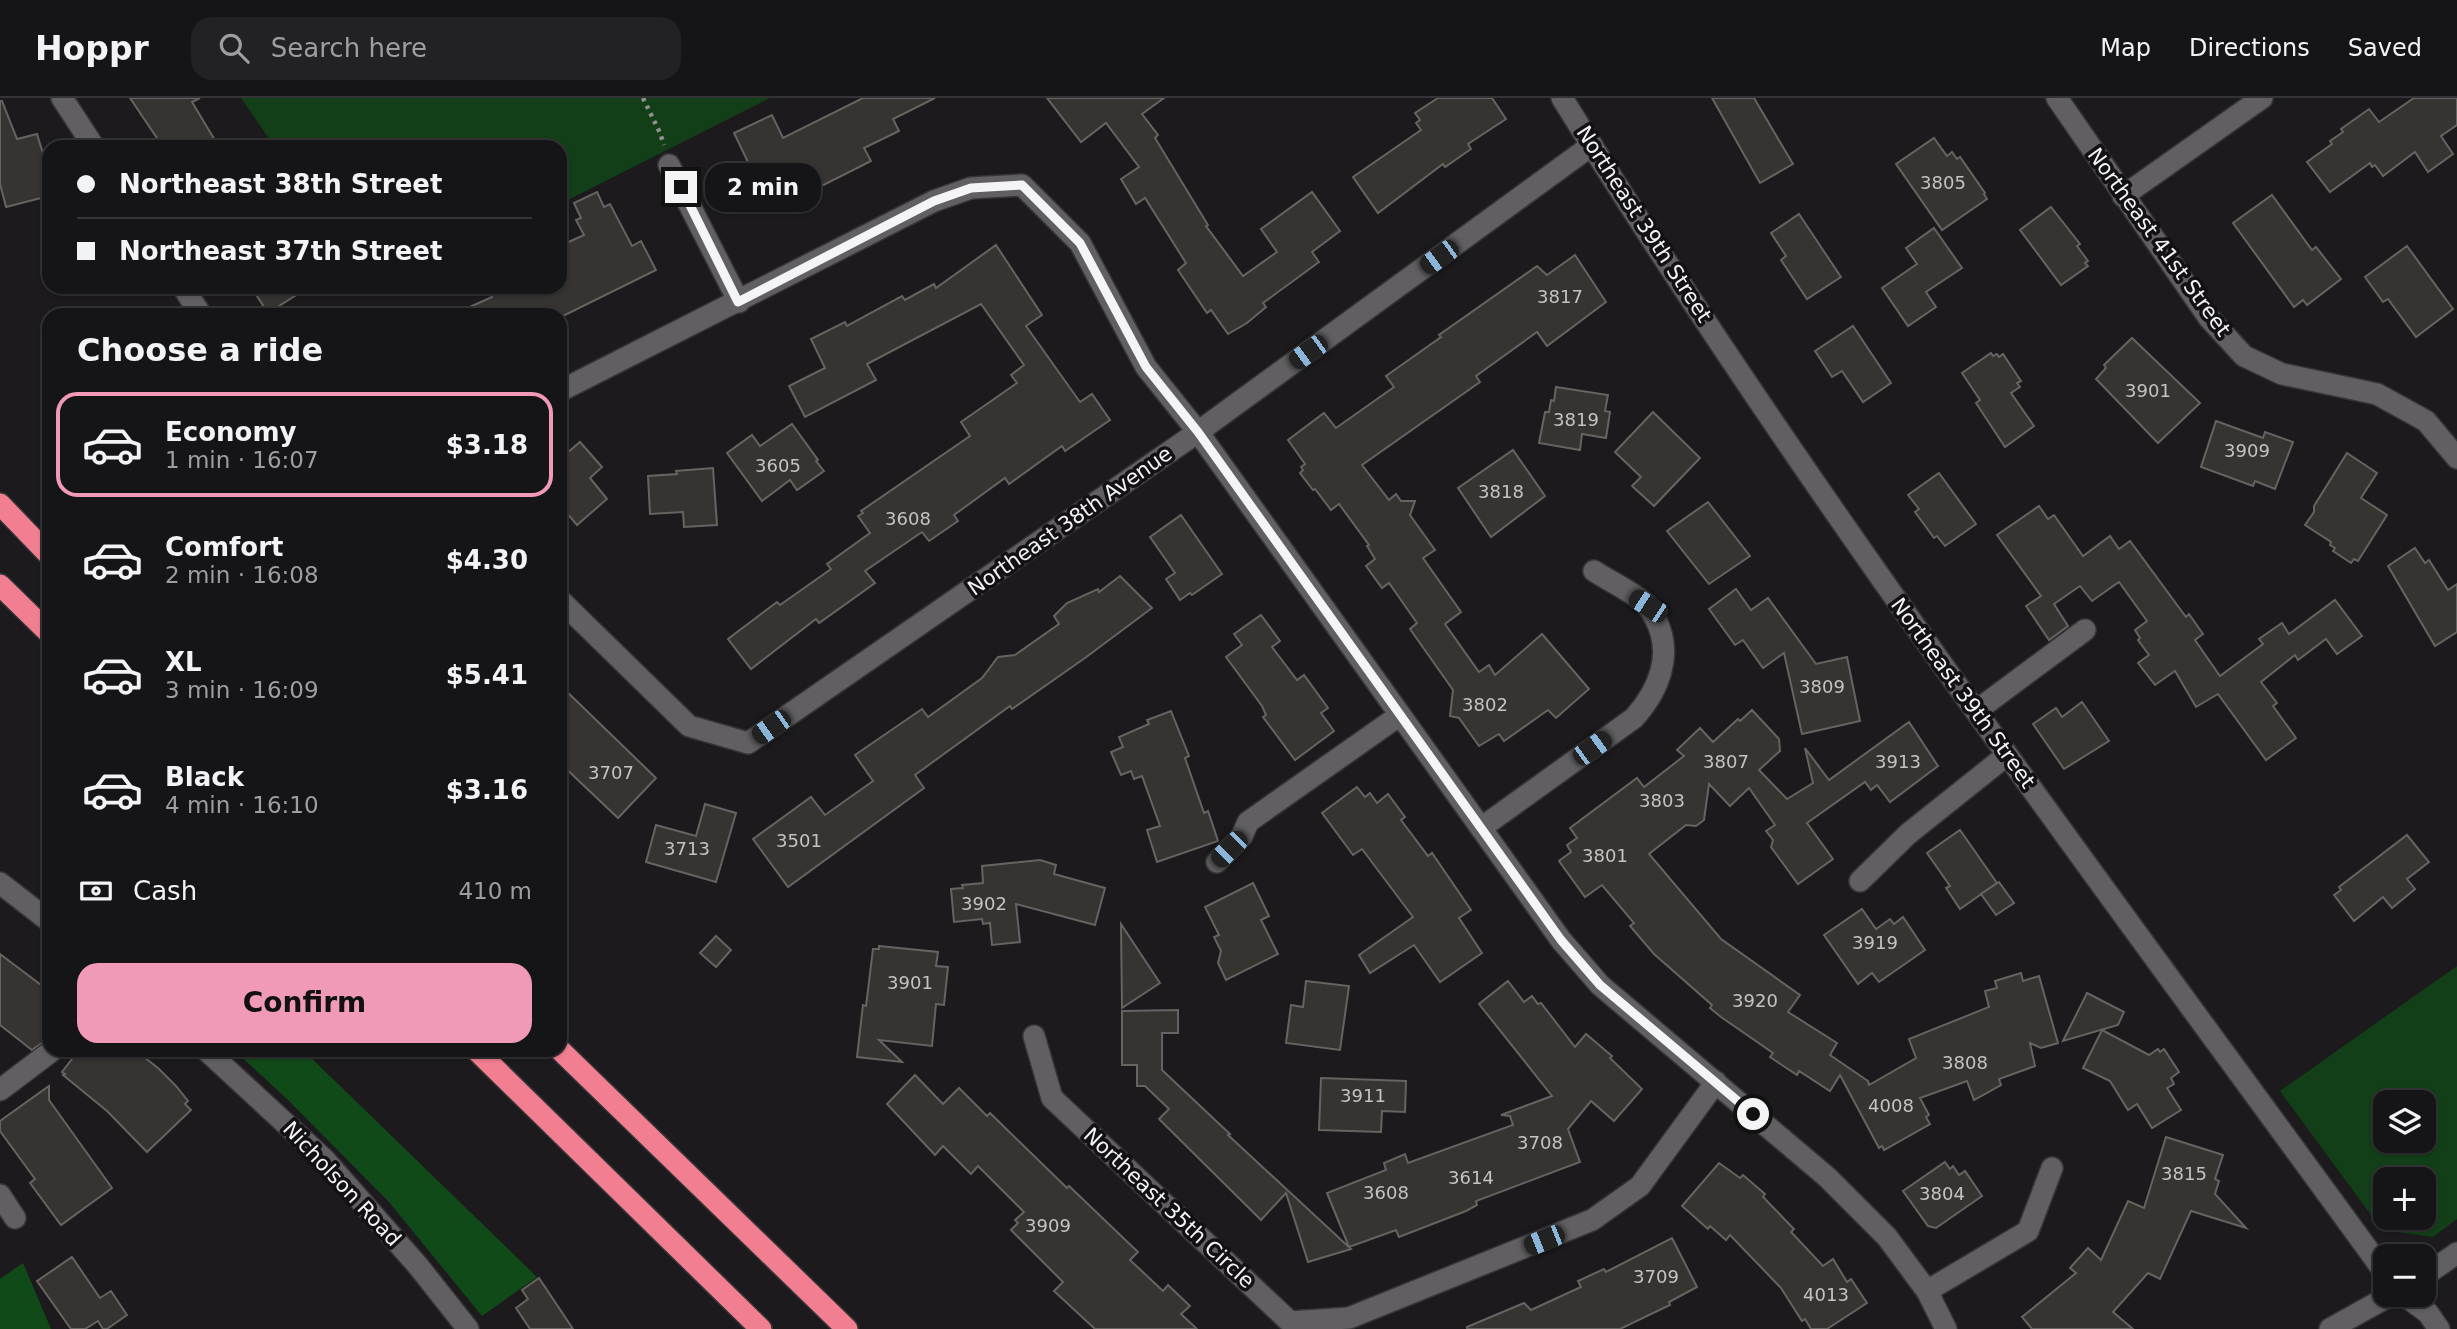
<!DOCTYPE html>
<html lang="en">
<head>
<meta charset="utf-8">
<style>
	:root { --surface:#151416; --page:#222123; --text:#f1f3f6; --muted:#9d9ea1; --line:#343335; --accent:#f09ab7 }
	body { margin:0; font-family:"DejaVu Sans",sans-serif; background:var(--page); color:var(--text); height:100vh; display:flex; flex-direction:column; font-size:26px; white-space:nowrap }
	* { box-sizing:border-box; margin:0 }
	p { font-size:23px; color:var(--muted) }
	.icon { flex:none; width:38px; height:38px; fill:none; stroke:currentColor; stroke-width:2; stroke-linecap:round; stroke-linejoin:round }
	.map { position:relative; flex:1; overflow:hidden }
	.details { position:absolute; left:42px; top:210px; width:525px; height:749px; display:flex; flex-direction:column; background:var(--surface); border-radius:21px; box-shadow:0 2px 5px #0004,0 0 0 2px var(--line) }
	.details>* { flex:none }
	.hud { position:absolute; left:42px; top:42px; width:525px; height:154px; border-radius:21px; box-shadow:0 2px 5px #0004,0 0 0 2px var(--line); display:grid; align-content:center; height:154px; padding:0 35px; background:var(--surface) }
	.buttons { position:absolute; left:2373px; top:992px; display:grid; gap:14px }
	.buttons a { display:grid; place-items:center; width:63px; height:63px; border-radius:14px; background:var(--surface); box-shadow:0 2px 5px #0004,0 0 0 2px var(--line); font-size:35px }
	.end { position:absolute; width:32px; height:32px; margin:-16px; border:9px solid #f4f3f5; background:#111; box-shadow:0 0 0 4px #111 }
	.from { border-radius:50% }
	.bubble { position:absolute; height:49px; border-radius:21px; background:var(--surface); box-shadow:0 2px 5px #0004,0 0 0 2px var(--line); font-size:23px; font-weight:600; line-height:49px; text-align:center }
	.car { position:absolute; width:21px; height:42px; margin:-21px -10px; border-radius:9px; box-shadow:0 0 5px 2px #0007; background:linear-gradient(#222 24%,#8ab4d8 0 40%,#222 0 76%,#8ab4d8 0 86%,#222 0) }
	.hud b { display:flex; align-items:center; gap:24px; height:66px; font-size:26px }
	.hud b+b { border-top:2px solid var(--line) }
	.hud i { width:18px; height:18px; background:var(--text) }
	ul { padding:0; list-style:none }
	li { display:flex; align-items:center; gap:21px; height:105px; margin:0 14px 10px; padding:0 21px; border:4px solid transparent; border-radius:21px }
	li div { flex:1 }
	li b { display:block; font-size:26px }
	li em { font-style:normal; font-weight:600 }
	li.current { border-color:var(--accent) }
	li>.icon { width:63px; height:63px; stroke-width:1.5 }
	h2 { padding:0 35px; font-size:32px; line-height:84px }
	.pay { display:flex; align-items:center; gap:18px; height:77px; padding:0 35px; font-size:26px }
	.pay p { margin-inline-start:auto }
	.primary-button { display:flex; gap:14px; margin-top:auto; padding:14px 35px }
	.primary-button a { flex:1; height:80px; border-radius:21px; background:var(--accent); color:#111; font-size:28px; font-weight:600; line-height:80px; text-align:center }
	header { display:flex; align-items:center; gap:42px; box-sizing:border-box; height:98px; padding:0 35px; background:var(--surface); border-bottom:2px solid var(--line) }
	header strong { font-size:33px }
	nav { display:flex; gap:38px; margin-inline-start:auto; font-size:24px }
	.search { width:490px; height:63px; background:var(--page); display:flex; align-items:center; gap:18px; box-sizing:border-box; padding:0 24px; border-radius:21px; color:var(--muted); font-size:26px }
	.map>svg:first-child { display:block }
	.green { fill:#123f17; fill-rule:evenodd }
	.forest { fill:#114a19 }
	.building { fill:#363331; stroke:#666361; stroke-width:2 }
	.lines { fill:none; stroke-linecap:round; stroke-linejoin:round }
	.minor-casing { stroke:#363537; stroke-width:24 }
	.highway-casing { stroke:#363537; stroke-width:24 }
	.path { stroke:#918f92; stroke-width:4.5; stroke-dasharray:3.5 5; stroke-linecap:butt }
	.minor { stroke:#615f61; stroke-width:21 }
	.highway { stroke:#f27e91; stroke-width:21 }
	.route { stroke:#f4f3f5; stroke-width:9 }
	.labels { text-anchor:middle; stroke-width:7; stroke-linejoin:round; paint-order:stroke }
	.number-label { font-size:18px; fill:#c4c3c4 }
	.street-label { font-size:21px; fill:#f4f3f5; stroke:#131113 }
</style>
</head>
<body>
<header>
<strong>Hoppr</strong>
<div class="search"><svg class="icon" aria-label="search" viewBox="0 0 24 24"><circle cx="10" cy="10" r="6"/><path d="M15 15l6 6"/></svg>Search here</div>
<nav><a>Map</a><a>Directions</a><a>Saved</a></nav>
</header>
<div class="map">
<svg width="2457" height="1231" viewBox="0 0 2457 1231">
	<rect width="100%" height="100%" fill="#1c1a1d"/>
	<g class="green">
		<path d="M241 0H770L560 106V49H275Z"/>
		<path d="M2457 868V1121L2433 1139 2382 1132 2280 993ZM2424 1004V1043H2385V1004ZM2385 1082H2424V1120H2385Z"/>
	</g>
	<g class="forest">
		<path d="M234 952H303L537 1179 482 1218 389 1104 288 1002Z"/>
		<path d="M23 1165 51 1231H0V1181Z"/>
	</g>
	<g class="building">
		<path d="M130 0H200L192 4 219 49H163Z"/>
		<path d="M863 0H935L893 21 899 33 864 50 871 63 770 114 756 86 758 85 734 35 772 17 783 40Z"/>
		<path d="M1047 0H1164L1142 16 1158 37 1155 40 1208 127 1206 128 1243 178 1277 154 1261 131 1312 94 1340 133 1312 154 1319 164 1263 205 1266 209 1247 225 1228 236 1211 212 1207 215 1178 172 1186 165 1145 100 1136 106 1121 81 1139 69 1106 25 1081 44Z"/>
		<path d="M1438 0H1492L1506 21 1468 46 1471 51 1445 69 1443 66 1378 115 1353 79 1421 32 1416 25 1420 22 1415 15Z"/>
		<path d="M1712 0H1754L1793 66 1760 85Z"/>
		<path d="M2414 0H2457V27L2441 38 2453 56 2428 74 2415 54 2383 78 2375 67 2372 69 2370 65 2330 94 2307 64 2332 46 2330 43 2343 34 2341 31 2369 11 2379 24Z"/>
		<path d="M0 3H2L17 41 37 36 45 62 42 63 49 88V98L6 109 0 86Z"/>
		<path d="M1934 40 1947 58 1952 54 1957 61 1960 59 1985 95 1984 96 1987 101 1942 132 1896 66Z"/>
		<path d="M597 94 604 109 610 106 632 148 641 143 656 172 565 217H452L492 199 488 189H560V148L584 137 576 122 581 120 574 105Z"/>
		<path d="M2272 97 2312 152 2316 149 2341 181 2307 207 2303 202 2294 209 2233 125Z"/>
		<path d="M2051 109 2080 146 2077 148 2088 163 2085 165 2088 168 2061 187 2020 132Z"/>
		<path d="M1799 116 1841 179 1807 201 1781 162 1786 158 1771 135Z"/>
		<path d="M1934 130 1962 170 1926 194 1936 209 1908 228 1882 190 1917 166 1906 150Z"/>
		<path d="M996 147 1042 217 1026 228 1080 304 1092 296 1110 322 1065 353 1062 348 1009 386 1005 380 954 417 958 423 929 443 922 434 865 473 875 485 819 525 816 521 751 571 728 541 777 504 780 507 831 471 827 466 870 435 858 418 863 415 861 413 970 338 961 324 1017 285 1011 277 1024 267 981 206 867 266 876 282 805 319 789 288 825 270 811 241 845 224 847 228 902 198 905 202 934 186 936 190Z"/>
		<path d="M2407 148 2453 211 2416 239 2388 201 2383 204 2365 179Z"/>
		<path d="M1575 157 1606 204 1547 248 1537 234 1476 278 1480 284 1362 367 1389 402 1396 396 1401 403H1415L1410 417 1435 452 1423 460 1461 514 1445 526 1479 574 1489 567 1495 577 1542 536 1589 591 1556 620 1548 612 1504 643 1499 636 1479 648 1459 620 1450 618 1453 592 1410 531 1417 525 1389 485 1382 490 1366 468 1375 461 1367 448 1369 447 1339 406 1331 412 1315 391 1313 392 1300 375 1303 372 1301 369 1305 366 1288 342 1324 315 1336 330 1394 289 1386 278 1441 239 1439 237 1537 168 1547 177Z"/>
		<path d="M251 189H309L268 215Z"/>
		<path d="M1853 228 1891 285 1863 304 1842 273 1832 279 1815 253Z"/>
		<path d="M2132 240 2200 305 2158 345 2096 281 2106 270 2104 267Z"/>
		<path d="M1991 255 1993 258 1997 256 1999 259 2003 256 2021 283 2017 285 2020 289 2011 295 2034 328 2005 349 1976 305 1980 302 1962 275Z"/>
		<path d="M1556 289 1608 297 1605 313 1610 314 1606 340 1582 336 1580 352 1539 345 1545 314H1549L1551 302 1554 303Z"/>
		<path d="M1653 314 1700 360 1654 408 1632 388 1641 379 1615 354Z"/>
		<path d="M2216 323 2263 340 2265 334 2293 344 2275 391 2255 383 2253 388 2201 369Z"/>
		<path d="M792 326 818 362 816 363 824 373 797 392 790 382 762 403 727 355 752 337 760 348Z"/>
		<path d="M580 344 602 369 590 380 607 401 577 427 560 407V361Z"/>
		<path d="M1513 352 1545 398 1491 439 1458 390Z"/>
		<path d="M2347 355 2377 375 2361 400 2387 417 2358 463 2354 461 2351 465 2333 453 2335 450 2330 447 2331 444 2305 427 2314 414V408Z"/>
		<path d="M713 370 717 427 684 429 683 414 650 416 648 378 677 376 676 373Z"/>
		<path d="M1939 375 1976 426 1945 448 1937 438 1934 440 1915 414 1919 411 1908 397Z"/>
		<path d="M1708 404 1750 458 1709 486 1667 433Z"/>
		<path d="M2039 408 2048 421 2054 417 2083 458 2110 438 2119 451 2130 443 2186 519 2189 516 2203 536 2195 542 2220 578 2263 546 2259 541 2282 525 2289 536 2335 502 2362 538 2337 556 2326 541 2298 562 2295 557 2261 584 2277 605 2273 608 2296 640 2266 662 2218 596 2196 609 2175 573 2155 587 2138 565 2149 557 2138 542 2140 540 2135 532 2147 523 2119 484 2092 503 2080 488 2054 506 2068 528 2049 542 2026 508 2041 498 1997 437Z"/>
		<path d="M1181 417 1222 476 1192 497 1190 495 1180 502 1166 481 1175 475 1150 439Z"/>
		<path d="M2415 450 2425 465 2429 462 2448 492 2457 486V534L2435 548 2388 468Z"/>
		<path d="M1120 478 1152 510 1085 560 1012 611 1010 608 915 677 924 690 788 789 753 741 811 699 825 717 873 683 855 657 922 611 928 619 982 580 998 559 1015 557 1059 526 1054 518 1067 505 1098 491 1099 494Z"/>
		<path d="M1736 491 1751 512 1768 500 1816 566 1847 559 1860 623 1802 636 1784 555 1763 570 1743 542 1735 547 1709 511Z"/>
		<path d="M1261 517 1280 543 1272 549 1297 582 1304 577 1328 610 1321 615 1334 633 1295 662 1263 619 1266 617 1262 608 1226 559 1242 547 1234 536Z"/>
		<path d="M560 587 656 680 618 720 560 665Z"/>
		<path d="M2082 604 2109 643 2064 671 2033 626 2056 610 2062 619Z"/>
		<path d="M1752 612 1779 641 1780 653 1759 672 1787 701 1813 685 1805 650 1829 682 1909 624 1938 668 1890 704 1877 687 1871 692 1865 684 1807 725 1833 761 1798 786 1771 749 1773 742 1766 733 1775 727 1749 690 1730 708 1709 686 1704 722 1696 728 1686 727 1649 756 1721 841 1800 897 1788 914 1837 945 1830 957 1868 983 1869 987 1916 960 1909 941 1989 909 1985 893 1997 890 1995 883 2021 875 2023 883 2039 878 2058 945 2041 950 2030 945 2035 968 1999 981 2001 987 1974 1002 1967 983 1920 1000 1929 1017 1926 1019 1930 1026 1884 1052 1882 1048 1879 1050 1840 977 1830 993 1799 973 1797 977 1770 959 1773 955 1721 919 1710 910 1712 907 1654 856 1630 828 1634 825 1602 787 1585 799 1559 763 1571 754 1567 747 1577 740 1570 730 1637 680 1644 689 1684 658 1677 652 1700 630 1713 644 1738 621 1740 623Z"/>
		<path d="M1171 613 1189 658 1185 660 1204 715 1208 713 1218 743 1157 764 1147 732 1160 728 1142 678 1134 681 1131 673 1121 677 1111 654 1123 649 1119 639 1149 626 1147 622Z"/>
		<path d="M1357 689 1365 699 1370 695 1377 705 1388 696 1405 719 1401 722 1428 758 1432 755 1471 812 1459 820 1482 855 1440 884 1414 847 1370 875 1359 857 1413 819 1362 751 1353 757 1322 715Z"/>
		<path d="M705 706 736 715 716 784 646 764 656 727 696 738Z"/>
		<path d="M1960 732 1997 785 1960 811 1946 790 1950 788 1927 755Z"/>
		<path d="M2407 737 2429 764 2407 781 2415 791 2392 810 2383 799 2354 823 2334 797 2341 792 2339 789Z"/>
		<path d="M1040 762 1056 767 1054 776 1105 790 1095 827 1016 806 1020 844 992 847 990 825 983 826 982 821 954 824 951 791 963 790 962 787 983 785 982 768Z"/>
		<path d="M1999 784 2014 805 1996 817 1981 796Z"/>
		<path d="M1253 785 1269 818 1261 822 1278 856 1226 882 1218 865 1221 853 1214 839 1219 837 1205 809Z"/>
		<path d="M1862 811 1876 831 1890 821 1894 826 1903 819 1925 852 1879 884 1872 875 1858 886 1824 837Z"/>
		<path d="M1121 826 1160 885 1122 910Z"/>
		<path d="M716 838 731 852 716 869 700 855Z"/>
		<path d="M879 848 938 854 936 868 948 869 944 907 936 906 932 948 879 942 902 964 857 959 863 907 866 908 873 851H879Z"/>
		<path d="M0 856 49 893V940L32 952 0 927Z"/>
		<path d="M1306 883 1349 888 1340 952 1286 945 1291 907 1303 909Z"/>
		<path d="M1508 883 1524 904 1532 898 1538 906 1541 905 1575 949 1586 936 1612 958 1610 960 1642 991 1614 1023 1591 1003 1568 1031 1580 1064 1476 1103 1477 1107 1466 1113 1399 1139 1396 1132 1349 1149 1327 1095 1386 1072 1384 1065 1405 1056 1408 1065 1513 1027 1510 1018 1501 1017 1552 998 1479 906Z"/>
		<path d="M2087 895 2124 914 2118 927 2063 943Z"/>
		<path d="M1178 912V935H1162V972L1230 1036 1228 1037 1351 1151 1308 1164 1286 1095 1261 1122 1159 1021 1169 1011 1145 988H1137V967H1122V913Z"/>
		<path d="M2102 932 2149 957 2158 951 2160 954 2164 951 2179 974 2171 980 2174 986 2167 990 2181 1012 2152 1030 2137 1006 2128 1012 2110 983 2083 970Z"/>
		<path d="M79 952H135L158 970 176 988 188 1003 185 1006 191 1012 147 1054 107 1013 63 977 65 976 62 974Z"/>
		<path d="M915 977 943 1006 959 990 987 1018 990 1015 1067 1090 1069 1088 1138 1154 1130 1162 1163 1193 1168 1187 1190 1208 1181 1216 1197 1231H1095L1054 1193 1063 1184 1011 1132 1018 1125 1015 1122 1024 1114 978 1068 971 1076 943 1048 935 1057 887 1006Z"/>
		<path d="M1321 980 1406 983 1405 1014 1382 1013 1381 1034 1319 1032Z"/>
		<path d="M49 988V1002L112 1090 61 1127 30 1085 35 1081 0 1033V1023Z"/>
		<path d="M2166 1039 2223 1057 2215 1081 2219 1083 2215 1096 2246 1130 2191 1113 2160 1181 2148 1175 2113 1214 2133 1231H2032L2022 1219 2076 1175 2070 1170 2088 1150 2101 1162 2128 1103 2144 1110Z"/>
		<path d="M1945 1064 1950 1071 1953 1068 1959 1077 1965 1073 1982 1098 1936 1130 1928 1128 1903 1093Z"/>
		<path d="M1719 1065 1740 1080 1743 1077 1765 1096 1763 1099 1794 1131 1791 1134 1823 1168 1833 1161 1847 1184 1851 1181 1867 1205 1827 1231H1811L1805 1221 1802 1223 1781 1190 1730 1137 1726 1142 1710 1128 1708 1131 1682 1108Z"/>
		<path d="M1672 1140 1697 1189 1669 1204 1670 1207 1620 1231H1467V1229L1524 1205 1531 1212 1581 1189 1578 1183 1604 1171 1606 1174Z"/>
		<path d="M72 1159 100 1200 111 1193 127 1217 107 1231H103L98 1223 85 1231H71L37 1183Z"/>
		<path d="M539 1180 573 1231H530L516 1210 528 1201 522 1192Z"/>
	</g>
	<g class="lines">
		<g class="minor-casing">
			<g id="minor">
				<path d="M62 0 94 49"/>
				<path d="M1562 0C1814 407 2104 788 2385 1175"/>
				<path d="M2057 0 2209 220 2244 258 2282 276 2377 296 2426 323 2457 360"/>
				<path d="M669 67 739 204"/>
				<path d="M2123 98 2262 0"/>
				<path d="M183 189 201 217"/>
				<path d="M560 293 934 103 971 90 1022 87 1080 145 1146 269 1198 334 1561 842 1600 887 1827 1079 1887 1139 1927 1193 1946 1231"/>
				<path d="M560 502 689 628 748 645 1198 334 1592 47"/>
				<path d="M1976 613 2085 532"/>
				<path d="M1481 730 1634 620C1659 592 1674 556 1655 520 1652 515 1650 510 1646 506 1631 493 1611 484 1594 473"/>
				<path d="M1217 764 1242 738 1248 724 1400 617"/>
				<path d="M1860 783 1908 736 2007 657"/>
				<path d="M0 785 49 823"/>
				<path d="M1034 938 1052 1000 1290 1224 1349 1220 1592 1122 1640 1088 1716 984"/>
				<path d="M206 952 324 1061 419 1169 468 1231"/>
				<path d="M0 992 53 952"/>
				<path d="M0 1097 15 1120"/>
				<path d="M2424 1178 2457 1155"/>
				<path d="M1927 1193 2028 1133 2052 1070"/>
				<path d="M2404 1197 2428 1215 2439 1231"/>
				<path d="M2330 1231 2391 1197"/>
			</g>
		</g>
		<g class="highway-casing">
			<g id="highway">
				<path d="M0 406 49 457"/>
				<path d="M0 487 49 535"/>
				<path d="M476 952 761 1231"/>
				<path d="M560 952 847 1231"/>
			</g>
		</g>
		<path class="path" d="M643 0 660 35 664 47"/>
		<use href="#minor" class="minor"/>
		<use href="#highway" class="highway"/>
	</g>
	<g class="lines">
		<path class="route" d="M681 89 738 204 934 103 971 90 1022 87 1080 145 1146 269 1198 334 1561 842 1600 887 1753 1016"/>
	</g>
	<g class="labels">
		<g class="number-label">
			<text x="1943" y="91">3805</text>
			<text x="1560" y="205">3817</text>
			<text x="2148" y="299">3901</text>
			<text x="1576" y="328">3819</text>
			<text x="2247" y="359">3909</text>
			<text x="778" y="374">3605</text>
			<text x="1501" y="400">3818</text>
			<text x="908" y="427">3608</text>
			<text x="1822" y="595">3809</text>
			<text x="1485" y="613">3802</text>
			<text x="1726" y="670">3807</text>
			<text x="1898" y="670">3913</text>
			<text x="611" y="681">3707</text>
			<text x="1662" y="709">3803</text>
			<text x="799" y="749">3501</text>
			<text x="687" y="757">3713</text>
			<text x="1605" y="764">3801</text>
			<text x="984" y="812">3902</text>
			<text x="1875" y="851">3919</text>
			<text x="910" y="891">3901</text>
			<text x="1755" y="909">3920</text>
			<text x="1965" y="971">3808</text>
			<text x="1363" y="1004">3911</text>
			<text x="1891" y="1014">4008</text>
			<text x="1540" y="1051">3708</text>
			<text x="2184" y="1082">3815</text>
			<text x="1471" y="1086">3614</text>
			<text x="1386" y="1101">3608</text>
			<text x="1942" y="1102">3804</text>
			<text x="1048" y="1134">3909</text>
			<text x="1656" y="1185">3709</text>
			<text x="1826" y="1203">4013</text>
		</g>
		<g class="street-label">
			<text transform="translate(1644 126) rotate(57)" y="7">Northeast 39th Street</text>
			<text transform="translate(2159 144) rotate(54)" y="7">Northeast 41st Street</text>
			<text transform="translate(1070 423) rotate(-35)" y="7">Northeast 38th Avenue</text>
			<text transform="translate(1963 595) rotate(54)" y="7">Northeast 39th Street</text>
			<text transform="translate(342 1086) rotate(47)" y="7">Nicholson Road</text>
			<text transform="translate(1169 1110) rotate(43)" y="7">Northeast 35th Circle</text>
		</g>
	</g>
</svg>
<div class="buttons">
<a><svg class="icon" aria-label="layers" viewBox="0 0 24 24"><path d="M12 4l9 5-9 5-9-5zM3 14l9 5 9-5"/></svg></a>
<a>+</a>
<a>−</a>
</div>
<i class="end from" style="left:1753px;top:1016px"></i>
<i class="end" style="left:681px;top:89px"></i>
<div class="bubble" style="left:705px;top:65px;width:116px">2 min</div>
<i class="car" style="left:1439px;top:159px;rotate:234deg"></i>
<i class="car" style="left:1308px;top:254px;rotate:234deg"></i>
<i class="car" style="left:1648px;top:508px;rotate:303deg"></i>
<i class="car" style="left:771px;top:629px;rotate:235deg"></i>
<i class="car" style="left:1592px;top:650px;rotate:54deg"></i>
<i class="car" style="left:1229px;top:751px;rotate:225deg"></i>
<i class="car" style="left:1544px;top:1142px;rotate:248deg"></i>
<div class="hud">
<b><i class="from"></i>Northeast 38th Street</b>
<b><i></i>Northeast 37th Street</b>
</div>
<section class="details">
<h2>Choose a ride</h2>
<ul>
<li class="current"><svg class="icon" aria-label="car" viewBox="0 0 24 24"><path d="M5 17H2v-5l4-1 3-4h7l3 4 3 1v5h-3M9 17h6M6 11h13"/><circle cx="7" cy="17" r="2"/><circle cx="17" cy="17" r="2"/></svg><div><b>Economy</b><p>1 min · 16:07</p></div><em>$3.18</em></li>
<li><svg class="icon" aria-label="car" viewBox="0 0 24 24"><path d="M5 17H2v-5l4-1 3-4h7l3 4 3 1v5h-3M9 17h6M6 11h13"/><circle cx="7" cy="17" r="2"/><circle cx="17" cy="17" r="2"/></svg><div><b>Comfort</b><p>2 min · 16:08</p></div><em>$4.30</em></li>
<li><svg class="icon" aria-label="car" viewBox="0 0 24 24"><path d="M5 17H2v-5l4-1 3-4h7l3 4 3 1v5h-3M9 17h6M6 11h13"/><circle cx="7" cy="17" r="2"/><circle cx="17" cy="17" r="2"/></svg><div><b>XL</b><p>3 min · 16:09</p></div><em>$5.41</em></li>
<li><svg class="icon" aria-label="car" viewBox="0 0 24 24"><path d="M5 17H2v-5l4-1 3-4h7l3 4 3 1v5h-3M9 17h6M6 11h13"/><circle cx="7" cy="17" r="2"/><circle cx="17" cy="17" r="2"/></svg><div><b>Black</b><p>4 min · 16:10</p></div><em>$3.16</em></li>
</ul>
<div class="pay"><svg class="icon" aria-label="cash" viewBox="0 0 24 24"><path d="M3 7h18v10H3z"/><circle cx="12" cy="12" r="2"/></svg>Cash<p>410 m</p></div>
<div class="primary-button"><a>Confirm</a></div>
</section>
</div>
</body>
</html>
